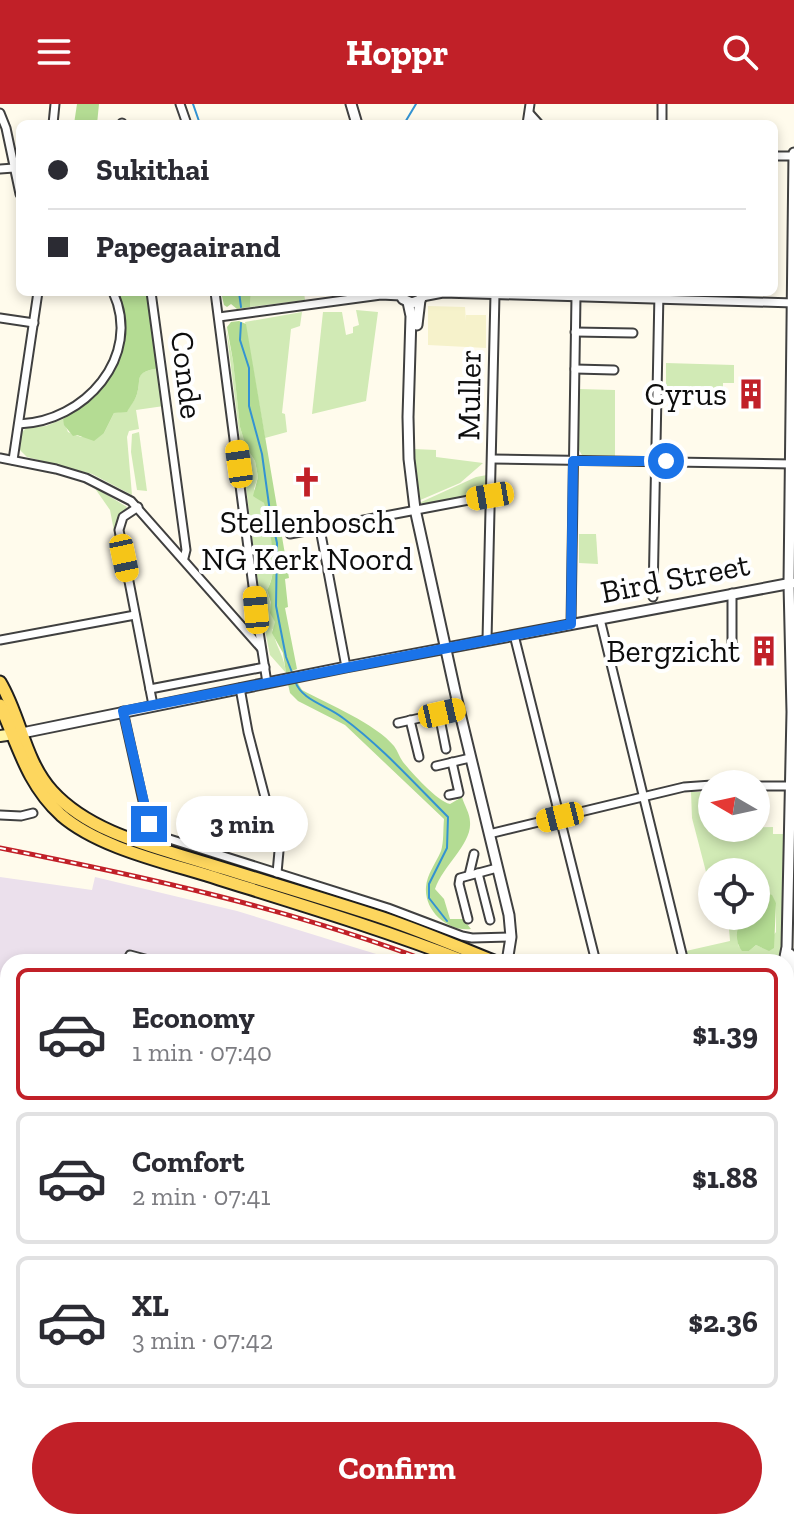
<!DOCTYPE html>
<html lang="en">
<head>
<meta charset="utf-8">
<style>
	:root { --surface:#fff; --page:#f2f2f3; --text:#2b2b33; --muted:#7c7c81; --line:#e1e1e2; --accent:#c12028 }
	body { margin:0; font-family:"Zilla Slab",serif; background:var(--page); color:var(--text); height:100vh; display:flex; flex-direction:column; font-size:30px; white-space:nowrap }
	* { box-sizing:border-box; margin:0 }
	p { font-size:26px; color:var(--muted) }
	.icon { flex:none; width:44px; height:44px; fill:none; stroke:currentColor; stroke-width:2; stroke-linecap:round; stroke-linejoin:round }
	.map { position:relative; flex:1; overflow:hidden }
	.panel { position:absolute; left:0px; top:850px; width:794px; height:576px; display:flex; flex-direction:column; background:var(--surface); border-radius:24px 24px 0 0; box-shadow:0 4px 12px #0003 }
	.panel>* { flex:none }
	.guide { position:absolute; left:16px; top:16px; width:762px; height:176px; border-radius:12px; box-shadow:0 4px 12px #0003; display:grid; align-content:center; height:176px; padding:0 32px; background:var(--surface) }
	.needle { width:52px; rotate:279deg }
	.fabs { position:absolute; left:698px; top:666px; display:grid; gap:16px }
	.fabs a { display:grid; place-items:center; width:72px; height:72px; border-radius:50%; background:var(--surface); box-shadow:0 4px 12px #0003; font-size:40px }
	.end { position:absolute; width:36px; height:36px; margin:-18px; border:10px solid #1a73e8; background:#fff; box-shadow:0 0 0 4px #fff }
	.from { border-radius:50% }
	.bubble { position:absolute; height:56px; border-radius:28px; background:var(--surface); box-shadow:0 4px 12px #0003; font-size:26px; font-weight:700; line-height:56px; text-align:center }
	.car { position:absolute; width:24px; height:48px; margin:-24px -12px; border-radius:10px; box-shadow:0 0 6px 2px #0007; background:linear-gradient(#f5c518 24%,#345 0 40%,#f5c518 0 76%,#345 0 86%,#f5c518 0) }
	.guide b { display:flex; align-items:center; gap:28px; height:76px; font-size:30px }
	.guide b+b { border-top:2px solid var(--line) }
	.guide i { width:20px; height:20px; background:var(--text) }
	ul { padding:14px 0 0; list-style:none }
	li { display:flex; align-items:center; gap:24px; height:132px; margin:0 16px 12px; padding:0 16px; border:4px solid var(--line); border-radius:12px }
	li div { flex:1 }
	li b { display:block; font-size:30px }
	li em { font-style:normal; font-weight:700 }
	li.on { border-color:var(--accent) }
	li>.icon { width:72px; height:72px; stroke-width:1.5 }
	.primary-button { display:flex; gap:16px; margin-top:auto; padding:16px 32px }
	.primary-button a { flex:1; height:92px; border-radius:48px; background:var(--accent); color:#fff; font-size:32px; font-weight:700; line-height:92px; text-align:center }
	header { display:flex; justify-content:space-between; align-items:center; height:104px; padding:0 32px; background:var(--accent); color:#fff; font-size:36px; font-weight:700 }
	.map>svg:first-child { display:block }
	.industrial { fill:#ebe0ec }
	.farmland { fill:#f6f2cb }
	.green { fill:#d1eab5 }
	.forest { fill:#b4dc93 }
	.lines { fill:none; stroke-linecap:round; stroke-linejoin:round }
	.stream { stroke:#3393d2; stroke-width:2 }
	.minor-casing { stroke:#404040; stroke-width:11 }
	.tertiary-casing { stroke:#404040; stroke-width:13 }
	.secondary-casing { stroke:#2f2f2f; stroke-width:14 }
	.primary-casing { stroke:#1e1e1e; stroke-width:15 }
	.minor { stroke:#fff; stroke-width:7 }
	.tertiary { stroke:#fff; stroke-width:9 }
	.secondary { stroke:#fff5a7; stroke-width:10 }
	.primary { stroke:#fdd65e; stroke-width:11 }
	.rail-casing { stroke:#c12028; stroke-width:5 }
	.rail { stroke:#fff; stroke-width:2; stroke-dasharray:6; stroke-linecap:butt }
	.route { stroke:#1a73e8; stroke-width:10 }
	.labels { text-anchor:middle; stroke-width:8; stroke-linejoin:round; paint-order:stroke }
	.street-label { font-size:32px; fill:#0d0d0d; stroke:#fff }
	.poi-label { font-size:32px; fill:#0d0d0d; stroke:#fff; text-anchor:end }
</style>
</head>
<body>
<header><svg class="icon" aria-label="menu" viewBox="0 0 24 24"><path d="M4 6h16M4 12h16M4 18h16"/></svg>Hoppr<svg class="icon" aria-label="search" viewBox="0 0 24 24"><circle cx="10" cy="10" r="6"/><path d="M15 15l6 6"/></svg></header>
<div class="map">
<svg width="794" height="1426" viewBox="0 0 794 1426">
	<rect width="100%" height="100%" fill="#fffbec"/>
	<g class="industrial">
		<path d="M0 773 92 786 95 773 237 807 402 858H171L127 846 122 858H8V894L0 892Z"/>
		<path d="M0 973 8 976V1089L0 1087Z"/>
	</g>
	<path class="farmland" d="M428 202 465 203 466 217V211H486V244L428 241Z"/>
	<g class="green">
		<path d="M251 188H304L305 196 250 203Z"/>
		<path d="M356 206 378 208 366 297 312 310 323 208H342L346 231 353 229V223L359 221Z"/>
		<path d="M302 208 300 222 291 225 282 309 285 310 287 328 265 334 245 218Z"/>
		<path d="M226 223 233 257 240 323 246 343 255 357 258 373 254 385 260 396 264 399C269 426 281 460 267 486 269 497 275 508 275 518 275 530 270 520 274 531 278 547 284 551 286 569L270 551 262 511Z"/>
		<path d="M666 259 734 261V279H723V296L666 295Z"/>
		<path d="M159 264 164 302 136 306 139 325 129 327 127 333 132 391 92 370 27 353 20 346 21 329 26 324 46 322 63 315 68 328 81 333 104 329 114 309 127 307C130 301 135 297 137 290 142 272 133 269 159 264Z"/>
		<path d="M579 285 615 286V352L582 351 579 346Z"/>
		<path d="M139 328 147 387 137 386 131 348 132 330Z"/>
		<path d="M413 345 436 346V353L483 359 460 379 418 397Z"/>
		<path d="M487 371 486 385 483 389 427 400 419 399 476 373Z"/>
		<path d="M94 383 127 403 116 421 121 450 119 453 110 406Z"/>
		<path d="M579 430H596L598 460 579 459Z"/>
		<path d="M691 688H712V724L773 723V730H784L781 858H689L686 847 730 837 728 812H741C736 822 736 832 739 843L749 847 756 841 763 844 776 828V799L759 790 756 791V768H712V791L692 714Z"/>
		<path d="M786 1134 794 1138V1276L786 1252V1209L791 1208 793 1198 786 1189Z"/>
		<path d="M786 1264 794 1296V1426H777L774 1418H786Z"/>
		<path d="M136 1418H187L192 1426H133Z"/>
		<path d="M197 1418H363L364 1426H197Z"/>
		<path d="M367 1418H520L518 1426H368Z"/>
		<path d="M525 1418H630V1426H523Z"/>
		<path d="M635 1418H768L771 1426H635Z"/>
	</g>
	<g class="forest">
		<path d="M77 0H99L97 20H74Z"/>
		<path d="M116 188H148L159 264C133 269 142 273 137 290 135 297 130 302 127 308L114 309 104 329 94 337 77 331 73 332 64 321 63 315C111 283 140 247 116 188Z"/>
		<path d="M221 188H251L250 203 237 205 231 200 227 203 224 201Z"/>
		<path d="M239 217 246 220 289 474 285 475 288 503 285 504 297 565 286 569 283 549 272 529 275 518 270 509 271 499 267 486C281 463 268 424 264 399L253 392 258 373 255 357 246 343 240 323 233 257 227 223 231 218Z"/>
		<path d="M297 578 302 586C328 600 376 620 394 642 398 647 399 653 403 658 412 669 437 697 450 700L462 693C464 701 470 709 470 718 472 740 443 761 435 785L444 795 450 815H463L471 825C448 828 424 807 426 783 427 770 436 759 441 747 444 738 443 725 444 715L345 621 298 597 290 589 288 580Z"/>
		<path d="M766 789 772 791 776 799 774 844 769 847 756 841 749 847H742C734 837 737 825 740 813L756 812V791Z"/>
	</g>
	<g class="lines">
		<g class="stream">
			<path d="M193 0 200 20"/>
			<path d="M404 20 416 0"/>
			<path d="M239 188 241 203"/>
			<path d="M241 219 240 236 249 264V302L262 350 270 408 277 439 276 502 286 553 293 571"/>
			<path d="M295 577C302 597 327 601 343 614 381 642 414 679 448 713L447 744 429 780V794L447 817"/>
			<path d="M0 912 8 914"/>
			<path d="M786 1110 794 1116"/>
		</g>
		<g class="minor-casing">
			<g id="minor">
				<path d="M180 0 187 20"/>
				<path d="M0 9 6 24 20 90"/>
				<path d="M530 10 539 20"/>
				<path d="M53 20 55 0"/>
				<path d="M122 20V19"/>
				<path d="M527 20 530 0"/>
				<path d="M662 20V0"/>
				<path d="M774 52H794"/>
				<path d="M0 65 14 64"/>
				<path d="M151 188 186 446 184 454"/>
				<path d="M215 188 258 521 267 579"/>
				<path d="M422 193 443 189 794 199"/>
				<path d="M219 213 381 191 401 192"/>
				<path d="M0 214 34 219"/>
				<path d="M575 228 633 229"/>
				<path d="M575 265 614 266"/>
				<path d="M19 320C84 318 143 253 113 188"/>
				<path d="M0 354 56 365 86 374 131 397 261 544"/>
				<path d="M492 355 793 360"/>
				<path d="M13 356 38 188"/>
				<path d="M138 403 123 413 119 426 153 601"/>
				<path d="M320 425 346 563"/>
				<path d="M290 430 490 392"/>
				<path d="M653 493 659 188"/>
				<path d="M600 515 684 858"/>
				<path d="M571 520 576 192"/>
				<path d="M514 531 596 858"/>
				<path d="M0 536 135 511"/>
				<path d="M487 536 495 190"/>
				<path d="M732 546V489"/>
				<path d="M240 584 248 628 279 747 277 769"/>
				<path d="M150 585 265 563"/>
				<path d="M123 607 147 715 150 723 160 732 388 804 462 832 472 834 511 833"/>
				<path d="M439 610 446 645"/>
				<path d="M410 616 419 653"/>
				<path d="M398 619 459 605"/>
				<path d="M436 662 470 654"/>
				<path d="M756 682H790"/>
				<path d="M449 691 459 689 452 658"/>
				<path d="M0 711 21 712 33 709"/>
				<path d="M489 730 684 683 712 681"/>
				<path d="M478 769 490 816"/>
				<path d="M469 771 474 750"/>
				<path d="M468 815 459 780 460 774 497 764"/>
				<path d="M127 858 130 851 156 858"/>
				<path d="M0 970 8 973"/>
				<path d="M0 1090 8 1092"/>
				<path d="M0 1155 8 1132"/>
				<path d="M0 1407 8 1416"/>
			</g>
		</g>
		<g class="tertiary-casing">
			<g id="tertiary">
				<path d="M351 0 357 20"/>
				<path d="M399 188 403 195 412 199 420 196 424 188"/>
				<path d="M408 198 411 212 408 313 409 355 415 405 459 605 509 811 511 833 507 858"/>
				<path d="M417 221 420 196"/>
				<path d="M22 629 346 563 792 479"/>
				<path d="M790 850 794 922"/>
				<path d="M784 858 787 843 792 608 789 480 794 49"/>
				<path d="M0 896 8 898"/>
				<path d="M786 959 794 935"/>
				<path d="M786 1066 794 1071"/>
			</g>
		</g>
		<g class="secondary-casing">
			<path id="secondary" d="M0 632 20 629"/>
		</g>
		<g class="primary-casing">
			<g id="primary">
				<path d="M0 578C21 613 24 656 52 687 91 730 156 743 209 760 267 778 325 795 383 814 421 827 459 843 496 858"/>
				<path d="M0 601C18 641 27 680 61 711 100 745 170 759 219 775 302 801 385 826 467 858"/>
				<path d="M786 981 794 984"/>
				<path d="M786 992 794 995"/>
			</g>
		</g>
		<use href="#minor" class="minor"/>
		<use href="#tertiary" class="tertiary"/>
		<use href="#secondary" class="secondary"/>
		<use href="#primary" class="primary"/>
		<g class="rail-casing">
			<g id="rail">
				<path d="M0 744C146 773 291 805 430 858"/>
				<path d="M786 1012 794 1016"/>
			</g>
		</g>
		<use href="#rail" class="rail"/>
	</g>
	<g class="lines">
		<path class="route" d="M149 720 123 607 571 520 573 357H666"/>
	</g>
	<defs>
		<g id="building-bare" transform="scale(2.4)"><path d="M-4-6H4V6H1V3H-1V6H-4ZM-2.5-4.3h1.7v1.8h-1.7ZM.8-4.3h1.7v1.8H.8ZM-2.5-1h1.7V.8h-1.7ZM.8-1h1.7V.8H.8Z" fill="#c12028" stroke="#fff" stroke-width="2.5" paint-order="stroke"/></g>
		<g id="church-bare" transform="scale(2.4)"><path d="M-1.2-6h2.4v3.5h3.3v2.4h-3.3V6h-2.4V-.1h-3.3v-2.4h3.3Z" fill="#c12028" stroke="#fff" stroke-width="2.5" paint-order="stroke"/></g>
	</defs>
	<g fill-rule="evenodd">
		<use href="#building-bare" x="751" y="290"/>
		<use href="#church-bare" x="307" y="378"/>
		<use href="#building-bare" x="764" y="547"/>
	</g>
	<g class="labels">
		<g class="street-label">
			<text transform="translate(187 271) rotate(83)" y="11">Conde</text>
			<text transform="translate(469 291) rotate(-89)" y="11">Muller</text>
			<text transform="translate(675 474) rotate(-11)" y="11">Bird Street</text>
		</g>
		<g class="poi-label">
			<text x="727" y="301">Cyrus</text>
			<text x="307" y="429" text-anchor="middle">Stellenbosch<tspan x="307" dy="37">NG Kerk Noord</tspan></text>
			<text x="740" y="558">Bergzicht</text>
		</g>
	</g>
</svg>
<div class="fabs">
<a><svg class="needle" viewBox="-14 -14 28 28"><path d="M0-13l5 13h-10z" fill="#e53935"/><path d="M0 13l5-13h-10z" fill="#7c7c81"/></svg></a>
<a><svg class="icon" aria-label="locate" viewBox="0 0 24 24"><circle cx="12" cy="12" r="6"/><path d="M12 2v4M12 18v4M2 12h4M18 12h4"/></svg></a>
</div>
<i class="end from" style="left:666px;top:357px"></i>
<i class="end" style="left:149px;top:720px"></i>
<div class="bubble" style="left:176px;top:692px;width:132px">3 min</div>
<i class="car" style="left:239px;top:360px;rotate:352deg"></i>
<i class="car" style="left:490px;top:392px;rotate:260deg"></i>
<i class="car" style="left:124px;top:454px;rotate:168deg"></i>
<i class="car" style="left:256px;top:506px;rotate:355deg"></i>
<i class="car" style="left:442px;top:609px;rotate:77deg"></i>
<i class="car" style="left:560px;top:713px;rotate:256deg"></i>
<div class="guide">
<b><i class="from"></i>Sukithai</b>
<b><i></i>Papegaairand</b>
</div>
<section class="panel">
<ul>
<li class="on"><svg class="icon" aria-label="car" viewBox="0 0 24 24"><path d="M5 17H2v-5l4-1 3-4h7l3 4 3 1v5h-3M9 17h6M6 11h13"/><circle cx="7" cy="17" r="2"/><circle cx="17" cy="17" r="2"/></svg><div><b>Economy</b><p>1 min · 07:40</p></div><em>$1.39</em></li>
<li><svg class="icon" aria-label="car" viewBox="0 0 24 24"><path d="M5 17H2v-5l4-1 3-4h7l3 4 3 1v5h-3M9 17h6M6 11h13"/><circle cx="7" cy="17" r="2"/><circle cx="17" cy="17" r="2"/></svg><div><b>Comfort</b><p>2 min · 07:41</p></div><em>$1.88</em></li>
<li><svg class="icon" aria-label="car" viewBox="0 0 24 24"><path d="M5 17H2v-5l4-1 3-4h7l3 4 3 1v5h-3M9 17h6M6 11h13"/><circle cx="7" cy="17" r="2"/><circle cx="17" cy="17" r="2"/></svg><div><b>XL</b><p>3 min · 07:42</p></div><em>$2.36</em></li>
</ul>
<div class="primary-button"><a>Confirm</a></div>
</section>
</div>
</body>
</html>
